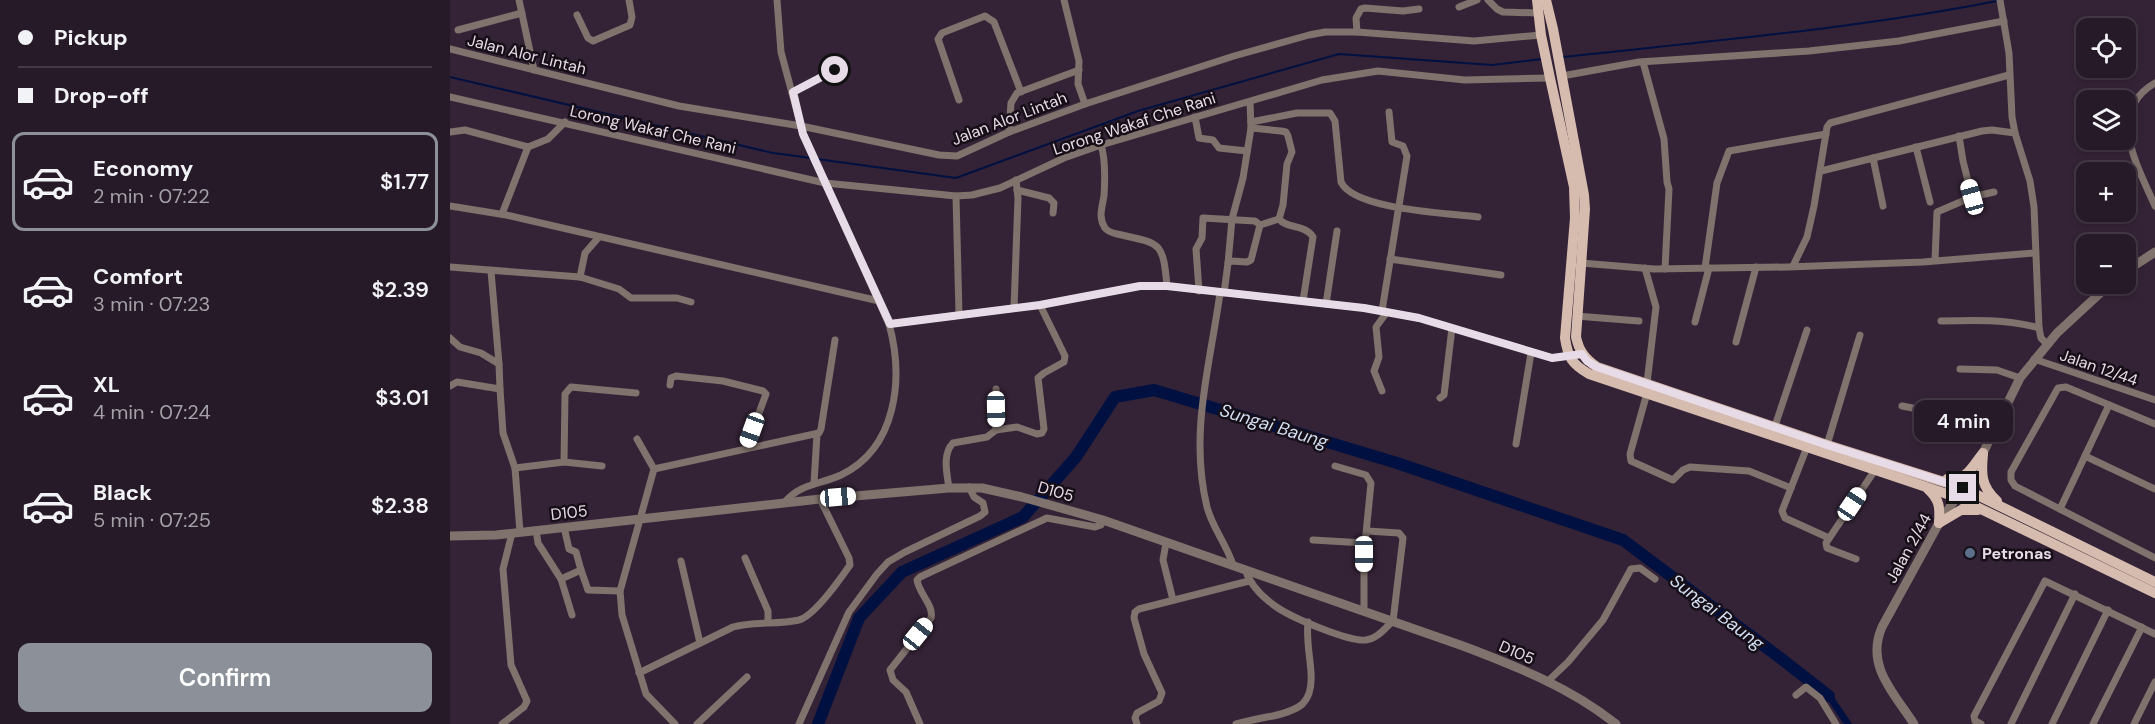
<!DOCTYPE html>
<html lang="en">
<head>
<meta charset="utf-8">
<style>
	:root { --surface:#271a28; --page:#2f2330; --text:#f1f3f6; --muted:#a4a1a8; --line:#433845; --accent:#8c9099 }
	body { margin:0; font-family:"DM Sans",sans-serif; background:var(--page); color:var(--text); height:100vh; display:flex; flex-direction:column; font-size:22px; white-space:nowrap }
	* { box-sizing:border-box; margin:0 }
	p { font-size:20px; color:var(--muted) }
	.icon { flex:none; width:33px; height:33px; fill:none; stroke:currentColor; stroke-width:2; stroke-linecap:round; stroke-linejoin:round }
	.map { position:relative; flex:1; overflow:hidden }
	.details { display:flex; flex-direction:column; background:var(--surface); width:450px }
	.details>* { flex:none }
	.top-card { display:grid; align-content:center; height:132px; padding:0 18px; background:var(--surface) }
	.controls { position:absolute; left:1626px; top:18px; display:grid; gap:12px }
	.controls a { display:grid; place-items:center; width:60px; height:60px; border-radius:12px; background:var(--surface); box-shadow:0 3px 9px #0003,0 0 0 2px var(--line); font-size:30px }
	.end { position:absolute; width:27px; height:27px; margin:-14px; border:8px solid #e7dbe7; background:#111; box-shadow:0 0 0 3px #111 }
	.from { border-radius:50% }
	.bubble { position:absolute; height:42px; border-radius:12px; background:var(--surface); box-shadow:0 3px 9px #0003,0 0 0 2px var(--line); font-size:20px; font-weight:600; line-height:42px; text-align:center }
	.car { position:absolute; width:18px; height:36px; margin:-18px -9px; border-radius:8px; box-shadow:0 0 4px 2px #0007; background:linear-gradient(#fff 24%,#345 0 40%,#fff 0 76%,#345 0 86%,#fff 0) }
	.top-card b { display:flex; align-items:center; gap:21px; height:57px; font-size:22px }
	.top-card b+b { border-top:2px solid var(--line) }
	.top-card i { width:15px; height:15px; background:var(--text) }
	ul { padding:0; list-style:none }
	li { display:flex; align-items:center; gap:18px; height:99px; margin:0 12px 9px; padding:0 6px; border:3px solid transparent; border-radius:12px }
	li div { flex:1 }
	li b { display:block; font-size:22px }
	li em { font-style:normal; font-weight:600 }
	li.active { border-color:var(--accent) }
	li>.icon { width:54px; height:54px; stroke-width:1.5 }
	.cta { display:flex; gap:12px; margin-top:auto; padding:12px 18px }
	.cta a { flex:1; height:69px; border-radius:12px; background:var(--accent); color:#fff; font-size:24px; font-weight:600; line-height:69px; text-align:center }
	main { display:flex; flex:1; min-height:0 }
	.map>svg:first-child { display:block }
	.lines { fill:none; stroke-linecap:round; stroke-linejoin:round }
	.stream { stroke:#001141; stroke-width:2 }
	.canal { stroke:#001141; stroke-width:7 }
	.river { stroke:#001141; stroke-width:12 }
	.minor { stroke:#80726c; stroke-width:7 }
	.tertiary { stroke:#80726c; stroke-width:9 }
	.primary { stroke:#d6bbaf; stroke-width:10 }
	.route { stroke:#e7dbe7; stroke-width:8 }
	.service-dot { fill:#5c6f8a; stroke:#170f18; stroke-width:2 }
	.labels { text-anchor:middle; stroke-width:5; stroke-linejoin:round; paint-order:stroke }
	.street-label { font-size:16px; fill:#e7dbe7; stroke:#170f18 }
	.poi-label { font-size:16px; font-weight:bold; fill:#e7dbe7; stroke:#170f18; text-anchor:start }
	.water-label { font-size:18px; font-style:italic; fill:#d1def1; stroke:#170f18 }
</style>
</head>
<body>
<main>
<section class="details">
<div class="top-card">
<b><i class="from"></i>Pickup</b>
<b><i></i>Drop-off</b>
</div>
<ul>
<li class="active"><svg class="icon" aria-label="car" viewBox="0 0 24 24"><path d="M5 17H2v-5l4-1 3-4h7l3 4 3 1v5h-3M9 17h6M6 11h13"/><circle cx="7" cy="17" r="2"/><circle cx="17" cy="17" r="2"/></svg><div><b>Economy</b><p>2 min · 07:22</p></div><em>$1.77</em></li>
<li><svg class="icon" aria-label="car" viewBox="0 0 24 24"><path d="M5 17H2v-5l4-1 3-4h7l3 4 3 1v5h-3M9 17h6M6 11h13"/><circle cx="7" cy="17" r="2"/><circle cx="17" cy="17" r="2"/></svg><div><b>Comfort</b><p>3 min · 07:23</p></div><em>$2.39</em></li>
<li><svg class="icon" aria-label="car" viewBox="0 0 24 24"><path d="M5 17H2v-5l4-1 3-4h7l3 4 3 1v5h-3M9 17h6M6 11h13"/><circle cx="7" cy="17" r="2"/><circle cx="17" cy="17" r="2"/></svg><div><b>XL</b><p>4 min · 07:24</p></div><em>$3.01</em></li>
<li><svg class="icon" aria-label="car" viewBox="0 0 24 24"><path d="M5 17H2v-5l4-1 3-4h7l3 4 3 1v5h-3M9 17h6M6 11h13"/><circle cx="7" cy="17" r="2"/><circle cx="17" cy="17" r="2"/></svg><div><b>Black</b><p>5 min · 07:25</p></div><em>$2.38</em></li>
</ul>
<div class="cta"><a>Confirm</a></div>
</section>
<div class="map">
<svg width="1705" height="724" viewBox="0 0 1705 724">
	<rect width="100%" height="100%" fill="#342336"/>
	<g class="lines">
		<g class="stream">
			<path d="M1113 57C1258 41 1404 29 1547 1"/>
			<path d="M0 77 323 153 361 158"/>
			<path d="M367 159 506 178 688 111 889 54 1042 65 1092 59"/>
		</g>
		<path class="canal" d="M1379 696 1398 724"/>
		<path class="river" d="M368 724 409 618 452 572 573 517 626 457 665 397 704 390 947 463 1173 540 1329 657 1379 696"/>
		<g class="minor">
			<path d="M69 0 84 70"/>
			<path d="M327 0 331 52 353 134 439 324C454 378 447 448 391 475 369 485 351 483 334 503"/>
			<path d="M614 0 629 61 628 84 635 104"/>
			<path d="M1038 0 1047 9 1053 12 1089 13"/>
			<path d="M1550 0 1559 53 1562 117 1565 133 1580 181 1584 207 1589 328 1591 338 1597 344"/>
			<path d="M1009 7 1027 0"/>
			<path d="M127 15 138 38 143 41 180 25 182 17 179 0"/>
			<path d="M8 30 72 13"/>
			<path d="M907 32 906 18 911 9 915 8 953 11 969 9"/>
			<path d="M0 49 229 106 351 126 489 155 507 156 559 132 635 104 784 56 859 35 875 32H907L1024 41 1091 35"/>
			<path d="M1193 62 1214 139 1217 182 1219 189 1215 269"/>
			<path d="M1112 76 1189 62 1359 51 1449 41 1554 21"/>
			<path d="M1705 83C1655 112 1688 167 1705 206"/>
			<path d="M343 92 385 70"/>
			<path d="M0 97 375 183 506 196 522 195 550 188 614 158 651 145 872 80 928 71 1015 80 1100 78"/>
			<path d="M509 100 488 39 492 33 535 16 544 22 571 92"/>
			<path d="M800 102 801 128 831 131 836 132 838 136 842 152 837 164 833 205 829 219C837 229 855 224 863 237L853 301"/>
			<path d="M745 117 749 138 763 140 769 148 797 151"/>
			<path d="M801 122 847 113H880L885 121 891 182C904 210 999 213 1028 217"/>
			<path d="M0 132 15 130 78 147 52 214"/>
			<path d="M559 132 561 103 567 93 629 70"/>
			<path d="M651 145C656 160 655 180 654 196 652 208 648 217 655 228 658 232 662 233 667 234 710 244 713 240 717 286"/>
			<path d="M78 147 98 139 115 122"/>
			<path d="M1466 147 1480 202"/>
			<path d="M1423 158 1433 206"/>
			<path d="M1371 171 1532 131 1542 130 1565 133"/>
			<path d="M567 190 599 198 604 203 603 213"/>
			<path d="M506 196 509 314"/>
			<path d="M1522 197 1544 192"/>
			<path d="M0 206 56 215 429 301"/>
			<path d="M940 259 1051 275"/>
			<path d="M1485 260 1487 212 1522 197 1513 161 1509 136"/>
			<path d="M778 263 782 219 793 178 801 128"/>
			<path d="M1131 263 1204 269 1338 267 1473 262 1585 253"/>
			<path d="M1343 266 1357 237 1364 206 1377 127 1380 123 1559 75"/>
			<path d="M0 267 130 277 169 289 181 298H227L241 302"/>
			<path d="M1195 268 1206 307 1197 383"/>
			<path d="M1255 268 1267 183 1279 151 1376 134"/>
			<path d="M41 271 49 364"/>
			<path d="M130 277 135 253 149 237"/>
			<path d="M749 291 746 249 752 238 753 218 805 221 810 225 829 219"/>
			<path d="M770 293C760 366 739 433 757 507 762 527 777 545 783 565"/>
			<path d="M774 293 778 263 781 261 797 262 801 260 810 225"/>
			<path d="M876 304 887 231"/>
			<path d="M564 308 568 198 566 180"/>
			<path d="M932 311 957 156 953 146 942 142 939 112"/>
			<path d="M1126 316 1189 321"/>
			<path d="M1491 321C1524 320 1557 319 1589 328"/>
			<path d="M1245 322 1259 268"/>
			<path d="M439 324 590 305 690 286H717L914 308 969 318 1103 358 1132 354"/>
			<path d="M0 338 10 347 31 353 49 364 50 389 7 382 0 386"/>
			<path d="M1286 342 1306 267"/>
			<path d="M1584 359 1705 400"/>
			<path d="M1510 369 1547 370 1570 378"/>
			<path d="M220 385 221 378 226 376 273 381 313 391 316 394 296 448"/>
			<path d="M50 389 53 433 65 468 70 532"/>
			<path d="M932 391 924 371 929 357 926 327 937 312"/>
			<path d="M1197 393 1180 454 1181 461 1223 480 1233 470 1240 467 1299 471 1341 488"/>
			<path d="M990 398 994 395 1002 328"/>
			<path d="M1452 406 1478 411 1481 420 1485 423 1545 430"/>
			<path d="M1705 424 1616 387 1608 388 1561 472V480L1565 486 1705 558"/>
			<path d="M1325 426 1357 330"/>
			<path d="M546 430 567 427 587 434 592 433 594 429 588 378 594 373 614 362 615 356 590 305"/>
			<path d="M187 439 204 469"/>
			<path d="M1066 444 1081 353"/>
			<path d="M1377 445 1410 335"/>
			<path d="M1357 447 1332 511 1335 518 1379 538"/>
			<path d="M1635 456 1705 489"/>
			<path d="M114 462 152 466"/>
			<path d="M885 466 916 475 921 483 914 554V611"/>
			<path d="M65 468 114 462 115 394 121 387 186 393"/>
			<path d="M364 483 367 434"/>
			<path d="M499 488C497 474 492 454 503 443L537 437 546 430V389"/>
			<path d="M1610 509 1659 405"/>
			<path d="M86 530 88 543 111 579 131 570 126 552 119 549 114 527"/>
			<path d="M863 540 915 543"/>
			<path d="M716 543 713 560 723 600"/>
			<path d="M295 558 318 611V622"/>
			<path d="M1406 559 1377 548 1376 543 1425 470"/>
			<path d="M231 561 250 643"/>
			<path d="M795 569C800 585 813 598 828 608 843 618 899 642 916 640 927 639 935 628 943 621L953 538 949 533 917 531"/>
			<path d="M131 570 138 590 170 591"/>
			<path d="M111 579 122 615"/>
			<path d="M189 673 283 627C304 621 327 625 349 620 364 616 391 578 400 565L399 558 370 499"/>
			<path d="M1097 682 1118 662 1153 620 1181 569 1190 568 1205 579"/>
			<path d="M1346 695 1356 687 1370 698 1386 724"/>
			<path d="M52 724 74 707 77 701 61 665 53 569 62 533"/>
			<path d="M225 724 196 694 172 615 170 591 204 469 369 433 371 429 385 340"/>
			<path d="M247 724 297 677"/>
			<path d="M349 724 399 612 427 574 438 562 455 552 530 516 535 512 533 503 524 497 519 487"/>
			<path d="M470 724 456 692 443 680 440 670 481 618C484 605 469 594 467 580L470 577 597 518 645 527 651 525 653 520"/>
			<path d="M687 724 685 718 687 713 709 701 712 693 694 654 684 618 685 612 689 609 799 581"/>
			<path d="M786 724C798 721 810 718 823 716 849 710 863 704 861 673 860 655 856 640 858 622"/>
			<path d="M1531 724 1525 721 1524 716 1595 581 1705 634"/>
			<path d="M1561 724 1625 594"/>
			<path d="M1602 724 1658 610"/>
			<path d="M1643 724 1692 627"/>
			<path d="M1684 724 1705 682"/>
		</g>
		<g class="tertiary">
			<path d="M1676 271 1705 252"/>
			<path d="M0 536 46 535 370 499 499 488H532L572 497 653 520 1013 646C1066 666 1121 688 1166 724"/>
			<path d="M1464 724C1444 693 1415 666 1432 627L1489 523 1513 488 1533 453 1570 378 1607 333 1660 284"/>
		</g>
		<g class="primary">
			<path d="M1087 0 1091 35 1100 78 1124 187 1125 218 1115 338C1118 358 1122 364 1139 374L1506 497 1705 593"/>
			<path d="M1096 0 1103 29 1134 195 1135 209 1126 337C1129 351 1135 359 1147 367L1377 445 1513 488 1705 582"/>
			<path d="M1533 454C1531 474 1531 487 1547 501"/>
			<path d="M1497 479C1517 481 1522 467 1533 453"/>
			<path d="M1478 489C1490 500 1490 508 1489 523"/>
			<path d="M1489 523 1511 510H1528"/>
		</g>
	</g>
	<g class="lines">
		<path class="route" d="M385 70 343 92 353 134 440 324 590 305 690 286H717L914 308 969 318 1102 358 1132 354 1137 361 1147 367 1377 445 1513 488"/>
	</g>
	<circle class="service-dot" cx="1520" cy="553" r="6"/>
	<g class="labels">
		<g class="street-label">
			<text transform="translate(77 54) rotate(14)" y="6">Jalan Alor Lintah</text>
			<text transform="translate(559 118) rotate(-21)" y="6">Jalan Alor Lintah</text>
			<text transform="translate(684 123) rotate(-18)" y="6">Lorong Wakaf Che Rani</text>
			<text transform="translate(203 129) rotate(13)" y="6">Lorong Wakaf Che Rani</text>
			<text transform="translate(1649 367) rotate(19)" y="6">Jalan 12/44</text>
			<text transform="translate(606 491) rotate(16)" y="6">D105</text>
			<text transform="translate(119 512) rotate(-6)" y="6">D105</text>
			<text transform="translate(1458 548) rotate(-61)" y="6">Jalan 2/44</text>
			<text transform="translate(1067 652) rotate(23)" y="6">D105</text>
		</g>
		<g class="poi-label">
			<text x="1532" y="559">Petronas</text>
		</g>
		<g class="water-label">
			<text transform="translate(824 426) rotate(17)" y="6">Sungai Baung</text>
			<text transform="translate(1267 612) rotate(37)" y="6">Sungai Baung</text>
		</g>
	</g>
</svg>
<div class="controls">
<a><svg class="icon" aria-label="locate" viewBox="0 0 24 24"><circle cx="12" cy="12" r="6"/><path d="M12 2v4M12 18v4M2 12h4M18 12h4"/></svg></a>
<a><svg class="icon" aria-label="layers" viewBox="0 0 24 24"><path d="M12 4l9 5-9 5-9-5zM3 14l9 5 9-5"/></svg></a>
<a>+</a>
<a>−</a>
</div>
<i class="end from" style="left:385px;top:70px"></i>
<i class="end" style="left:1513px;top:488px"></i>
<div class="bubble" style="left:1464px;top:400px;width:99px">4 min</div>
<i class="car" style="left:1522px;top:197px;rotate:344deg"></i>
<i class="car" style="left:546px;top:409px;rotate:179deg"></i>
<i class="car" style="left:302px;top:430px;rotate:200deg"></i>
<i class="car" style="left:388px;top:497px;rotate:85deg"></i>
<i class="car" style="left:1402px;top:504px;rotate:34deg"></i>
<i class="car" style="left:914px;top:554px;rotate:180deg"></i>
<i class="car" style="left:468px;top:634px;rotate:39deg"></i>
</div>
</main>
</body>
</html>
